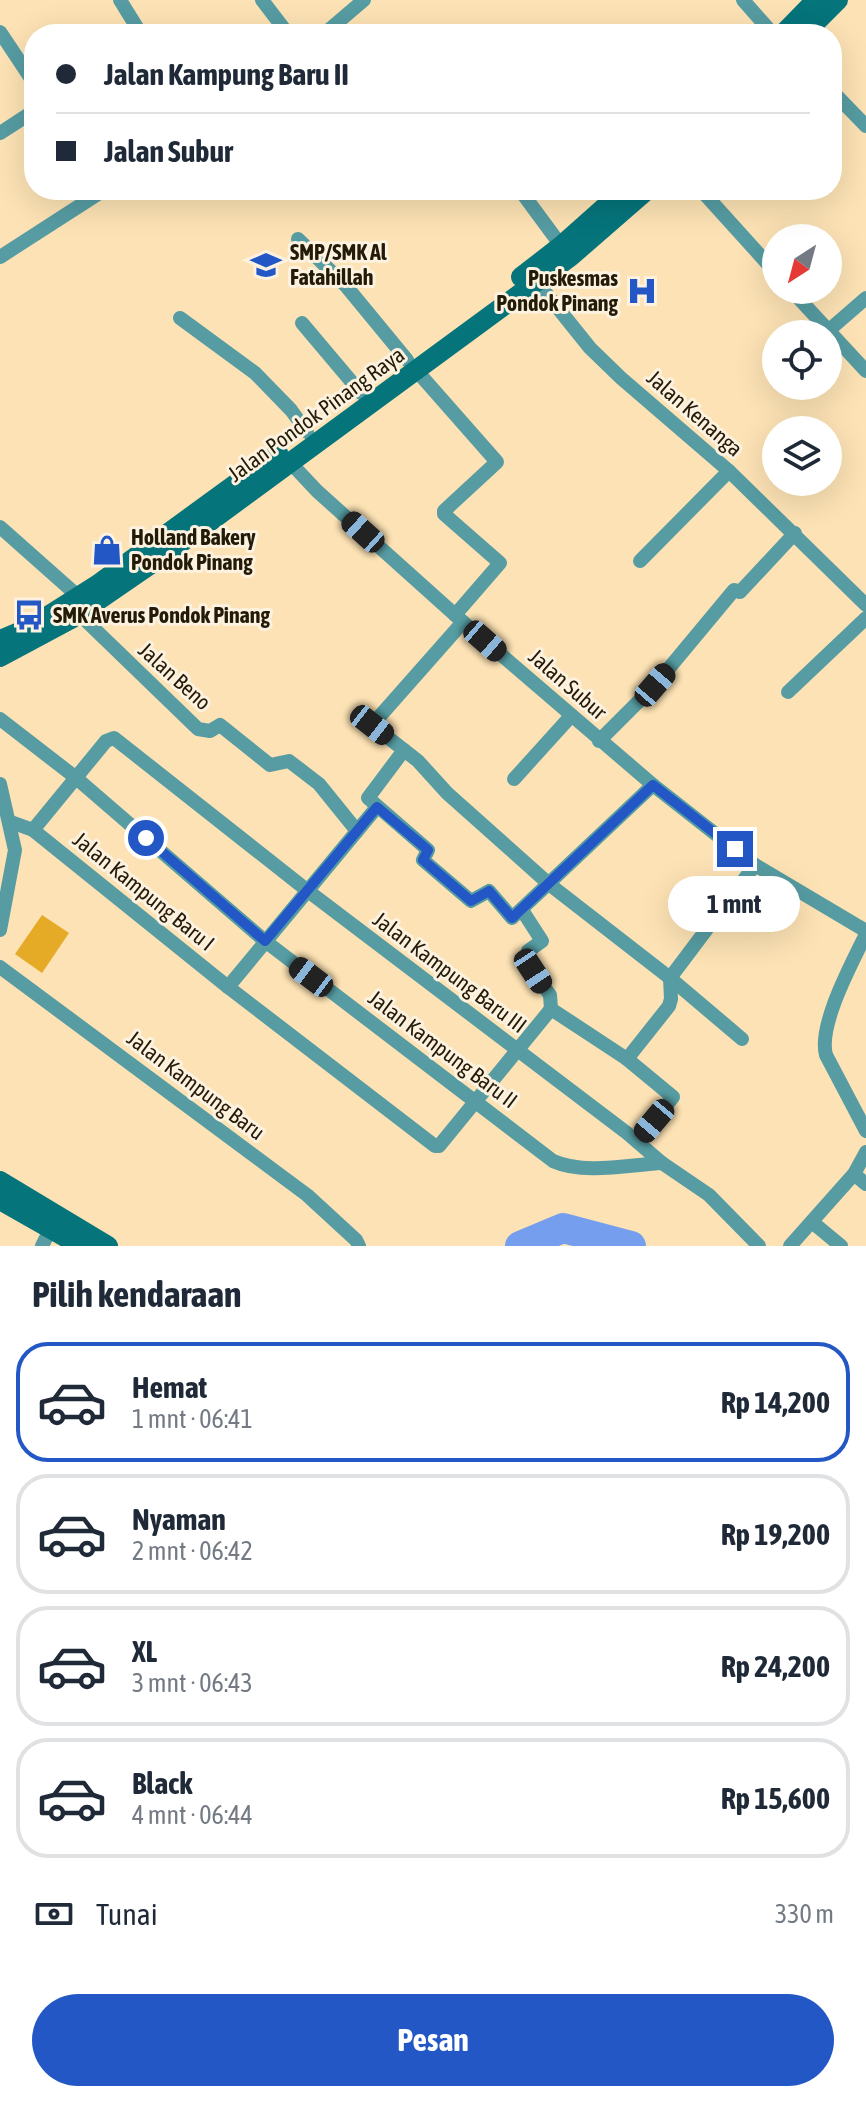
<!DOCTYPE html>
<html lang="id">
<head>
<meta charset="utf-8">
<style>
	:root { --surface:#fff; --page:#f6f6f7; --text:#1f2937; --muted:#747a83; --line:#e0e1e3; --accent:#2257c5 }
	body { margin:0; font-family:"Asap Condensed",sans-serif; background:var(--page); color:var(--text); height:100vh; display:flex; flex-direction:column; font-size:30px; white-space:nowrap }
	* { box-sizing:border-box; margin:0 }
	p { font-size:26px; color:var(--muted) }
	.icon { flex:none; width:44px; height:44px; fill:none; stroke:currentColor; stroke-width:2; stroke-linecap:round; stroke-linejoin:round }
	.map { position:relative; height:1246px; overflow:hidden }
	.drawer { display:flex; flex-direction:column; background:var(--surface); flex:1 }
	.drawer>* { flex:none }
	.hud { position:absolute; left:24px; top:24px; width:818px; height:176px; border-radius:32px; box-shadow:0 8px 32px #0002; display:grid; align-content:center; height:176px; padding:0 32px; background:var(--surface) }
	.needle { width:52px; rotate:216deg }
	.tools { position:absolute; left:762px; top:224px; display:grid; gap:16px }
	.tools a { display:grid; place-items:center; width:80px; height:80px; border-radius:50%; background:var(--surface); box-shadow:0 8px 32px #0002; font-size:40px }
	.end { position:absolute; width:36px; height:36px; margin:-18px; border:10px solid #2257c5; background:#fff; box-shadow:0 0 0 4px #fff }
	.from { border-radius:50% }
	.bubble { position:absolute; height:56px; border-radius:28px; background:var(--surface); box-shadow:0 8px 32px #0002; font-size:26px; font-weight:700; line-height:56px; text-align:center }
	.car { position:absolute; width:24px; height:48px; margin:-24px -12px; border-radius:10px; box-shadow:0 0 6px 2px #0007; background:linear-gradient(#222 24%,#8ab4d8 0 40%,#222 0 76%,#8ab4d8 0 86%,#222 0) }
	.hud b { display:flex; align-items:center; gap:28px; height:76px; font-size:30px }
	.hud b+b { border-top:2px solid var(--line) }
	.hud i { width:20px; height:20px; background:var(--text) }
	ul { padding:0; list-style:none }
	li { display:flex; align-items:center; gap:24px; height:120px; margin:0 16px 12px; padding:0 16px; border:4px solid var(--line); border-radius:32px }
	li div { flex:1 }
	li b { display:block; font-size:30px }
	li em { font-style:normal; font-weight:700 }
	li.current { border-color:var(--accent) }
	li>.icon { width:72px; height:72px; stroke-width:1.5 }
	h2 { padding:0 32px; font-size:36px; line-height:96px }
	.pay { display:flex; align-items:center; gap:20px; height:88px; padding:0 32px; font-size:30px }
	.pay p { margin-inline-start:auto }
	.primary-button { display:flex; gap:16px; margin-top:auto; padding:16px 32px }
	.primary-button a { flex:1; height:92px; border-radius:48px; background:var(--accent); color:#fff; font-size:32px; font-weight:700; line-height:92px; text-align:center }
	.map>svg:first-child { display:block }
	.green { fill:#e5ab26 }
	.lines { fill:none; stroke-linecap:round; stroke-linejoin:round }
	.river { stroke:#759fee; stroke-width:30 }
	.minor { stroke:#569ca2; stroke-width:14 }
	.secondary { stroke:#05747b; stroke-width:20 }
	.route { stroke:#2257c5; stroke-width:10 }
	.labels { text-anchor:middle; stroke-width:6; stroke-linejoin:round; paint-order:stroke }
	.poi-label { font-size:22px; font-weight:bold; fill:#241a08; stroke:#fcf2df; text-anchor:start }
	.street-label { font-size:22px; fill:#241a08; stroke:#fcf2df }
</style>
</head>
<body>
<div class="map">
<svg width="866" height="1246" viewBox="0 0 866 1246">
	<rect width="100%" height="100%" fill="#fce2b4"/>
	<path class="green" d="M42 915 69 933 42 973 15 954Z"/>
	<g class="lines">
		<path class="river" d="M520 1246 563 1228 631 1246"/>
		<g class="minor">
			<path d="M120 0 141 34"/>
			<path d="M262 0 288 34"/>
			<path d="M743 0 773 34"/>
			<path d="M0 32 34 83"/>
			<path d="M324 34 364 0"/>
			<path d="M832 91 866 126"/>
			<path d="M0 133 34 111"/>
			<path d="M520 190 565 251"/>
			<path d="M701 190 776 273"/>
			<path d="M298 239 346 286 407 360"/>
			<path d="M0 257 104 190"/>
			<path d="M537 282 590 348 621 378 729 471 866 605"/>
			<path d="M791 290 866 371"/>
			<path d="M180 318 255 373 291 410 307 432"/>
			<path d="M302 323 361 393"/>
			<path d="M828 331 866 298"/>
			<path d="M416 370 497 462 444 511V514L500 563 455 615"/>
			<path d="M286 458 317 491 463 622 653 785 755 865 866 931"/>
			<path d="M0 527 79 597"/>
			<path d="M640 561 729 471"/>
			<path d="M79 614 198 729 210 731 220 725 270 765 289 761 319 784 357 831"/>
			<path d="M463 622 372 725 418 761 447 793 549 884 670 978 742 1039"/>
			<path d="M788 692 866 618"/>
			<path d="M0 719 75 777 265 941 553 1161C584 1175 628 1165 662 1163"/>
			<path d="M599 741 655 685 734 590 740 592 795 533"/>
			<path d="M404 750 368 798 428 850 423 860 471 901 489 891 512 918 653 785"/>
			<path d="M514 779 571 716"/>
			<path d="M0 784 15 850 0 930"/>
			<path d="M11 822 33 830 106 741 114 738 308 891 627 1133 662 1163 709 1195 759 1246"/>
			<path d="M33 830 228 987 435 1146H439L551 1009"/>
			<path d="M522 910 542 941 528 951 533 971 550 995 551 1009"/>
			<path d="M866 934C852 963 818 1025 826 1055L866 1131"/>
			<path d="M0 967 307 1195 356 1240 359 1246"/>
			<path d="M228 987 377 807"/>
			<path d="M551 1009 627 1059 669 1006 671 999 670 978 755 865"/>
			<path d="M627 1059 673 1097 637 1141"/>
			<path d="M854 1174 866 1184"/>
			<path d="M812 1222 841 1246"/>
			<path d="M42 1246 51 1228"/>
			<path d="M790 1246 854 1174 866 1152"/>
		</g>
		<g class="secondary">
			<path d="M783 34 816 0"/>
			<path d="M804 34 838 0"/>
			<path d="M521 277 561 246 624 190"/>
			<path d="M0 640 29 628 97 585 278 453"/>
			<path d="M0 657 71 619 167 553 570 257 647 190"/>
			<path d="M0 1181 108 1246"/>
			<path d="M0 1200 81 1246"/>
		</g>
	</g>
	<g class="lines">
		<path class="route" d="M146 838 265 941 377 807 428 850 423 860 471 901 489 891 512 918 653 785 735 849"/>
	</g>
	<defs>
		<g id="school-bare" transform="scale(2.4)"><path d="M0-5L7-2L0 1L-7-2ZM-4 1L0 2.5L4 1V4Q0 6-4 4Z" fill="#2257c5" stroke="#fcf2df" stroke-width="2.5" paint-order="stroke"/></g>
		<g id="hospital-bare" transform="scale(2.4)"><path d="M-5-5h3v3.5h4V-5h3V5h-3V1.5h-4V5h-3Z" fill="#2257c5" stroke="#fcf2df" stroke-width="2.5" paint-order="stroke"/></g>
		<g id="shop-bare" transform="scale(2.4)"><path d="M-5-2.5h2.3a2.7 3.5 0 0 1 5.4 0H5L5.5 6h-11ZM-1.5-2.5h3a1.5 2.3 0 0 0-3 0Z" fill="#2257c5" stroke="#fcf2df" stroke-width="2.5" paint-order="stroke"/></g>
		<g id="bus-bare" transform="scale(2.4)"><path d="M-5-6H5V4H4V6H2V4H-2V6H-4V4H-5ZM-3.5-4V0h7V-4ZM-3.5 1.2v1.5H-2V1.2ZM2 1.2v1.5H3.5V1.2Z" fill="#2257c5" stroke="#fcf2df" stroke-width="2.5" paint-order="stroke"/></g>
	</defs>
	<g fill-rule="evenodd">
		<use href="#school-bare" x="266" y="265"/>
		<use href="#hospital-bare" x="642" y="291"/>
		<use href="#shop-bare" x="107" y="550"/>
		<use href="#bus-bare" x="29" y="615"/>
	</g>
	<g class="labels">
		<g class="poi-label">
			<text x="290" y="260">SMP/SMK Al<tspan x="290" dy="25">Fatahillah</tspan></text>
			<text x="618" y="286" text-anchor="end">Puskesmas<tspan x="618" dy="25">Pondok Pinang</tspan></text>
			<text x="131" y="545">Holland Bakery<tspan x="131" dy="25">Pondok Pinang</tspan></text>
			<text x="53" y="623">SMK Averus Pondok Pinang</text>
		</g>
		<g class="street-label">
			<text transform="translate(695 413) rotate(41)" y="8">Jalan Kenanga</text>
			<text transform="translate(316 414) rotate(-36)" y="8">Jalan Pondok Pinang Raya</text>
			<text transform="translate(175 676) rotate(42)" y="8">Jalan Beno</text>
			<text transform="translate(568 684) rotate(41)" y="8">Jalan Subur</text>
			<text transform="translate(144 891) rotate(39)" y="8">Jalan Kampung Baru I</text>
			<text transform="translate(450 972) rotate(37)" y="8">Jalan Kampung Baru III</text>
			<text transform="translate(443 1049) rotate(37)" y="8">Jalan Kampung Baru II</text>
			<text transform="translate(196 1085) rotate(37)" y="8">Jalan Kampung Baru</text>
		</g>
	</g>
</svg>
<div class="tools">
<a><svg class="needle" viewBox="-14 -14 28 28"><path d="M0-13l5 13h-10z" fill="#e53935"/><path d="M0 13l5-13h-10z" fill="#747a83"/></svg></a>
<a><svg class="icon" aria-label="locate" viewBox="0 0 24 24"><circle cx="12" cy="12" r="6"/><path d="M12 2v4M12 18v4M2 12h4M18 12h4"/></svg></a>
<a><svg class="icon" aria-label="layers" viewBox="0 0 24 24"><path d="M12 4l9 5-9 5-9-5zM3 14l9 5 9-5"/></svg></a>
</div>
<i class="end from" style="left:146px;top:838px"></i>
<i class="end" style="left:735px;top:849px"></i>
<div class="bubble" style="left:668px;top:876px;width:132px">1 mnt</div>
<i class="car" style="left:363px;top:532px;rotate:312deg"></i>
<i class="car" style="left:485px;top:641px;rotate:131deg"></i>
<i class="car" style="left:655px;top:685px;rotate:41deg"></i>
<i class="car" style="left:372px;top:725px;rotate:128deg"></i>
<i class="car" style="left:533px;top:971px;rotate:147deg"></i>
<i class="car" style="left:311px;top:977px;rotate:307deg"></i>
<i class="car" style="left:654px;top:1121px;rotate:220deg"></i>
<div class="hud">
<b><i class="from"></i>Jalan Kampung Baru II</b>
<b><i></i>Jalan Subur</b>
</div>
</div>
<section class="drawer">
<h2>Pilih kendaraan</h2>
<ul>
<li class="current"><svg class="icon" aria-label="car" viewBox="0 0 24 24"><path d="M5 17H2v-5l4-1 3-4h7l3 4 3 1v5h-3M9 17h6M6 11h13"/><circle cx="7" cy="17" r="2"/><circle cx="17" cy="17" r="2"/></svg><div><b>Hemat</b><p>1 mnt · 06:41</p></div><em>Rp 14,200</em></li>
<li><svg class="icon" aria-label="car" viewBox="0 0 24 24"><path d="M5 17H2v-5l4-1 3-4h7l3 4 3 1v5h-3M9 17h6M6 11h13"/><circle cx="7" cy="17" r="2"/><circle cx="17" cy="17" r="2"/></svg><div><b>Nyaman</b><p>2 mnt · 06:42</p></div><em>Rp 19,200</em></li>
<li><svg class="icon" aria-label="car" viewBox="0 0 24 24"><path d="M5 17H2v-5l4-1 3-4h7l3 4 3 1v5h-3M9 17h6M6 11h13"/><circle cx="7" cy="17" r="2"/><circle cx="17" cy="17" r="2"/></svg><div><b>XL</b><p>3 mnt · 06:43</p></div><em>Rp 24,200</em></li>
<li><svg class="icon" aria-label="car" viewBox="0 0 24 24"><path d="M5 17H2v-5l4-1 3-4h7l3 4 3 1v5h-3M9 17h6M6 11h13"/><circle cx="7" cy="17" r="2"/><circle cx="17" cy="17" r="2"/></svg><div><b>Black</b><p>4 mnt · 06:44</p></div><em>Rp 15,600</em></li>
</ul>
<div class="pay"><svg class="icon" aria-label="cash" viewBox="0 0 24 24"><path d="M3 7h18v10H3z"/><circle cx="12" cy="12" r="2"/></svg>Tunai<p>330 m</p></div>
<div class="primary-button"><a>Pesan</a></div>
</section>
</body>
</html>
